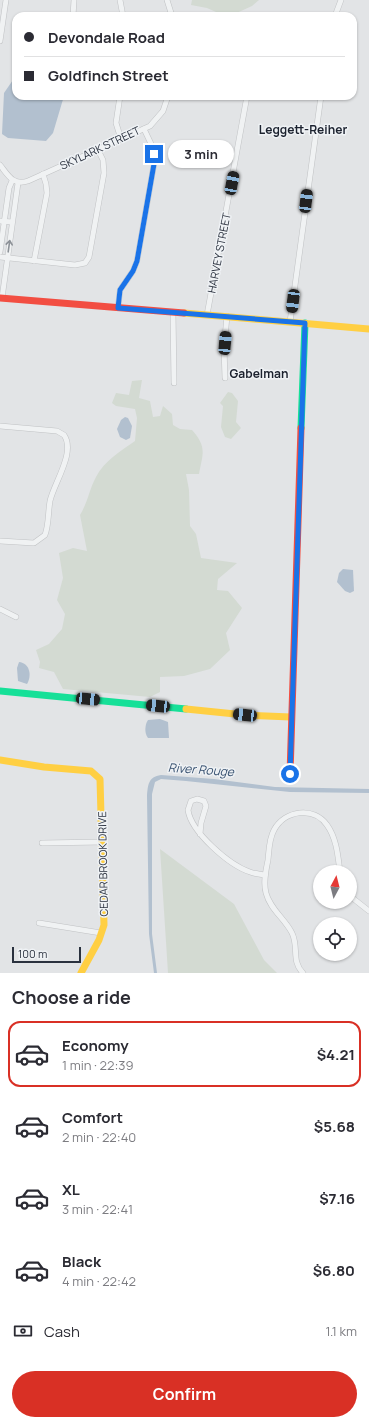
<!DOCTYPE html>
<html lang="en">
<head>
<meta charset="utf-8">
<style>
	:root { --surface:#fff; --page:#f2f2f3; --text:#2b2b33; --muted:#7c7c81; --line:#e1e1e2; --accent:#d93025 }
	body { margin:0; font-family:Manrope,sans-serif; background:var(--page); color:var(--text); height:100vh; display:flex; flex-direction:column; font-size:15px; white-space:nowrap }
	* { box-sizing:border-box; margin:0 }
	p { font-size:13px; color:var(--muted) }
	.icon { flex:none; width:22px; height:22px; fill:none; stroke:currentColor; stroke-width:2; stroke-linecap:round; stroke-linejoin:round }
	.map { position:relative; height:973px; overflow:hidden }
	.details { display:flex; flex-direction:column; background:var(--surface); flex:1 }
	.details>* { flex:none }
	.guide { position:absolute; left:12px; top:12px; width:345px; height:88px; border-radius:12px; box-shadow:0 1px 3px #0004; display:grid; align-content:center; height:88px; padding:0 12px; background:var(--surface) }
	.needle { width:26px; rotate:7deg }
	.controls { position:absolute; left:313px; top:865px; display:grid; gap:8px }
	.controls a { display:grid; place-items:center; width:44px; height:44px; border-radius:50%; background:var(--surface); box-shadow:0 1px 3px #0004; font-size:20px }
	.scale { position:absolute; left:12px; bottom:10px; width:69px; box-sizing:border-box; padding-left:4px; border:2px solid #2a313e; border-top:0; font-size:11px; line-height:14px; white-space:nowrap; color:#2a313e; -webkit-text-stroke:3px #eff2f5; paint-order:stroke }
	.end { position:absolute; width:18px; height:18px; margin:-9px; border:5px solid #1a73e8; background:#fff; box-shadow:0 0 0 2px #fff }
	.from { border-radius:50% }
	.bubble { position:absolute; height:28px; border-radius:14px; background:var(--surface); box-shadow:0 1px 3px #0004; font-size:13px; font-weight:700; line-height:28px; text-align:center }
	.car { position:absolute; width:12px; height:24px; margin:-12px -6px; border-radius:5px; box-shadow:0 0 3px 1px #0007; background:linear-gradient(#222 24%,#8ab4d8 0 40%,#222 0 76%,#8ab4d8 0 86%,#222 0) }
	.guide b { display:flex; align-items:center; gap:14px; height:38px; font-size:15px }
	.guide b+b { border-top:1px solid var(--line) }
	.guide i { width:10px; height:10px; background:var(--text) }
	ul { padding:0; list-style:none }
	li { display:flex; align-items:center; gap:12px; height:66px; margin:0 8px 6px; padding:0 4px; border:2px solid transparent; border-radius:12px }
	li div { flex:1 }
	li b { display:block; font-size:15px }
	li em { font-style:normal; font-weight:700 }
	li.active { border-color:var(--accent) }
	li>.icon { width:36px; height:36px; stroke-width:1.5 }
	h2 { padding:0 12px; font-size:18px; line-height:48px }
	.pay { display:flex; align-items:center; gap:10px; height:44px; padding:0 12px; font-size:15px }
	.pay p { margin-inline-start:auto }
	.primary-button { display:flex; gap:8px; margin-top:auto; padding:8px 12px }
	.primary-button a { flex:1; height:46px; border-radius:24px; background:var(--accent); color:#fff; font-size:16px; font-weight:700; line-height:46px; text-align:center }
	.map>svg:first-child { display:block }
	.green { fill:#d3dad2 }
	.water { fill:#b2c0cf }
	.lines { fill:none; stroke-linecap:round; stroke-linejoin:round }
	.street-casing { stroke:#c0c2c4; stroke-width:6 }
	.street { stroke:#f0f2f3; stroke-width:5 }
	.fast { stroke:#16e098; stroke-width:7 }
	.slow { stroke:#ffcf43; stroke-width:7 }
	.jam { stroke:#f24e42; stroke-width:7 }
	.oneway { stroke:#8d9298 }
	.route { stroke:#1a73e8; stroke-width:5 }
	.labels { text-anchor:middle; stroke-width:3; stroke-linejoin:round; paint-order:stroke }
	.street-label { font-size:11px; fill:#2a313e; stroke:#eff2f5 }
	.neighbourhood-label { font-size:12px; font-weight:bold; fill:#1c222f; stroke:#eff2f5 }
	.water-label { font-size:12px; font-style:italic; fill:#37506f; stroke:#eff2f5 }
</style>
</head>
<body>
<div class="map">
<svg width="369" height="973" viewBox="0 0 369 973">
	<rect width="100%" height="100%" fill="#e2e4e6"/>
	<g class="green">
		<path d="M192 0H259L252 6 230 16H225L207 8 191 5Z"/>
		<path d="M142 380 139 398 150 401 153 417 160 416 163 406 172 414 173 425 180 429 192 430C207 447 203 453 199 474H186L189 490 190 526 196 534 201 558 237 563 218 579 217 590 228 591 242 608 226 633 230 650 210 669 184 676 160 677V692L150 697 63 689 54 672 39 668 40 662 36 650 49 644 62 629 65 614 57 600 63 578 59 553 73 548 87 551 80 515C88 502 89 490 96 477 104 461 121 451 135 441L137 418 135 409 116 406 112 403 116 393 129 395 132 381Z"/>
		<path d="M228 392 232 393 238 401 236 422 241 428 231 439 225 437 221 427 223 406 220 403Z"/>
		<path d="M160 849 234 904 264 960 277 973H168Z"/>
	</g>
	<g class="water">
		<path d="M16 72V96H64L53 133 46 141 8 138 2 134 4 93 15 77Z"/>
		<path d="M125 417 128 418 132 426 130 438 126 440 120 437 117 429 121 420Z"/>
		<path d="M343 569 353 570 354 591 350 593 345 591 337 582 339 573Z"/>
		<path d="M19 662C30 663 32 676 27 684L18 681 17 668Z"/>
		<path d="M160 719 168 722 169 738H148C144 733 145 724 148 720Z"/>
		<path d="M161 775 214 779 275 787 369 789V793L290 792 186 781 161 779 155 782 152 794V934L157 973H154L149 934 147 796C148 785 148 777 161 775Z"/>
	</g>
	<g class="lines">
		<g class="street-casing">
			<g id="street">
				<path d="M120 0 123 16"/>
				<path d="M167 0 172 16"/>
				<path d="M73 16 74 0"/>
				<path d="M335 16 341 0"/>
				<path d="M0 41 6 0"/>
				<path d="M120 96 116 123 121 139"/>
				<path d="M0 165C8 175 13 186 28 181L150 126 163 111 168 96"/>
				<path d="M0 221 12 222"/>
				<path d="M0 252 9 188 12 181"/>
				<path d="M0 257 75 265 85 263 89 257 104 173 103 160 98 150"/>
				<path d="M34 261 47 193 46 184 43 174"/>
				<path d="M2 298 18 183"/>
				<path d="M118 308 120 290 133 271 137 261 154 164V150L144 129"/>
				<path d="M173 312 174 383"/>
				<path d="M207 315 247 96"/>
				<path d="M290 322 321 96"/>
				<path d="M225 378 224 348 227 316"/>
				<path d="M0 426 57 431 64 435C76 452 54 483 50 501 48 512 49 524 45 535L34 543 0 541"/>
				<path d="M0 609 16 617"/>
				<path d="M200 834 201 823 206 806 204 801 197 799 191 801 188 810C191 832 229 865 250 872 255 874 260 874 265 875"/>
				<path d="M42 843 102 842"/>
				<path d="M350 896 369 911"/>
				<path d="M39 923 101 933"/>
				<path d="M303 973C291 961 299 947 292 933 285 919 270 909 266 893 263 882 266 870 268 860 269 850 269 839 274 830 285 810 314 806 327 825 337 839 338 857 340 872"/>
			</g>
		</g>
		<use href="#street" class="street"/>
		<g class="fast">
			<path d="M301 428 305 323"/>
			<path d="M0 691 186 709"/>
		</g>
		<g class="slow">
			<path d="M184 313 369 329"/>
			<path d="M186 709 245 715 291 717"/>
			<path d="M0 760 44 767 91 771 100 779 104 925 99 940 81 973"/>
		</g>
		<g class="jam">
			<path d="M0 298 184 313"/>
			<path d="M290 774 301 428"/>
		</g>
	</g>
	<defs><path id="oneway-shaft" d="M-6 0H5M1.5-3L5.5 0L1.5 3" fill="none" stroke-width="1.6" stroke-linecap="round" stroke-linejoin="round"/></defs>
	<use class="oneway" href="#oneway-shaft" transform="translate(9 246) rotate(-82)"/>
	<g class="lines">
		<path class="route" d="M154 154V164L137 261 133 271 120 290 118 308 305 323 290 774"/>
	</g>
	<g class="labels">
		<g class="street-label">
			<text transform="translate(100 148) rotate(-25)" y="4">SKYLARK STREET</text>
			<text transform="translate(219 253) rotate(-79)" y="4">HARVEY STREET</text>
			<text transform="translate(103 864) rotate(-91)" y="4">CEDAR BROOK DRIVE</text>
		</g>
		<g class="neighbourhood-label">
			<text x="303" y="134">Leggett-Reiher</text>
			<text x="259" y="378">Gabelman</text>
		</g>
		<g class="water-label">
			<text transform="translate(201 770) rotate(4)" y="4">River Rouge</text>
		</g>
	</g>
</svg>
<div class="controls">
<a><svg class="needle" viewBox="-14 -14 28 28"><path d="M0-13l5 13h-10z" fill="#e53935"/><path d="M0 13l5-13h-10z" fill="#7c7c81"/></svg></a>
<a><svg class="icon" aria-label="locate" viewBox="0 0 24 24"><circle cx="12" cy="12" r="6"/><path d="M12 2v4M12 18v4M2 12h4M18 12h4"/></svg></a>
</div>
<div class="scale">100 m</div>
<i class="end from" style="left:290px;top:774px"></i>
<i class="end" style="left:154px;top:154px"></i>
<div class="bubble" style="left:168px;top:140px;width:66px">3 min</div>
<i class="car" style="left:232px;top:183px;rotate:11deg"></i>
<i class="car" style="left:306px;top:201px;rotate:7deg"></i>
<i class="car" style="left:293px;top:301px;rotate:187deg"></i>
<i class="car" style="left:225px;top:343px;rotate:5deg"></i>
<i class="car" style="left:88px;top:699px;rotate:95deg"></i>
<i class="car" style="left:158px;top:706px;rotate:276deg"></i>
<i class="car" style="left:245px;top:715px;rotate:276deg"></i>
<div class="guide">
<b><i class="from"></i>Devondale Road</b>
<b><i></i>Goldfinch Street</b>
</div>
</div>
<section class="details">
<h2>Choose a ride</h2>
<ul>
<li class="active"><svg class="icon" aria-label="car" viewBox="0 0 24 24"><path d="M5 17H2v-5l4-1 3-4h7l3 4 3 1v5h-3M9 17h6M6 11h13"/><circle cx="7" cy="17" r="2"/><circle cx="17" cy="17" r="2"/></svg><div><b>Economy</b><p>1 min · 22:39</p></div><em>$4.21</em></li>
<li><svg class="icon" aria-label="car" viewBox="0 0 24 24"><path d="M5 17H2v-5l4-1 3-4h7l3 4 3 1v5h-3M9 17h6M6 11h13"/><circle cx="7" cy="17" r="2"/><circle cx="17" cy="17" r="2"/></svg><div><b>Comfort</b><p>2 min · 22:40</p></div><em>$5.68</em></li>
<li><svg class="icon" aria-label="car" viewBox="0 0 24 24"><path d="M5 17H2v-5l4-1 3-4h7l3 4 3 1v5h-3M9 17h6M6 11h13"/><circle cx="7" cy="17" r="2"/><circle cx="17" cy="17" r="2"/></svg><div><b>XL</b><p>3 min · 22:41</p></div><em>$7.16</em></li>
<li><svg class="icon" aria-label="car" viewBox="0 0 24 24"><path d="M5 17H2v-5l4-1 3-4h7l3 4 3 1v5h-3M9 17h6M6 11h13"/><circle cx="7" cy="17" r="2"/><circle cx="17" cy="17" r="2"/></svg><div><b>Black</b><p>4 min · 22:42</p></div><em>$6.80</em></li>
</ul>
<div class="pay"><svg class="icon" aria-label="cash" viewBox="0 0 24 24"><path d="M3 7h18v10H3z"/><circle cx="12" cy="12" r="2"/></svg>Cash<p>1.1 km</p></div>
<div class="primary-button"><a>Confirm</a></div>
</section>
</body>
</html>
